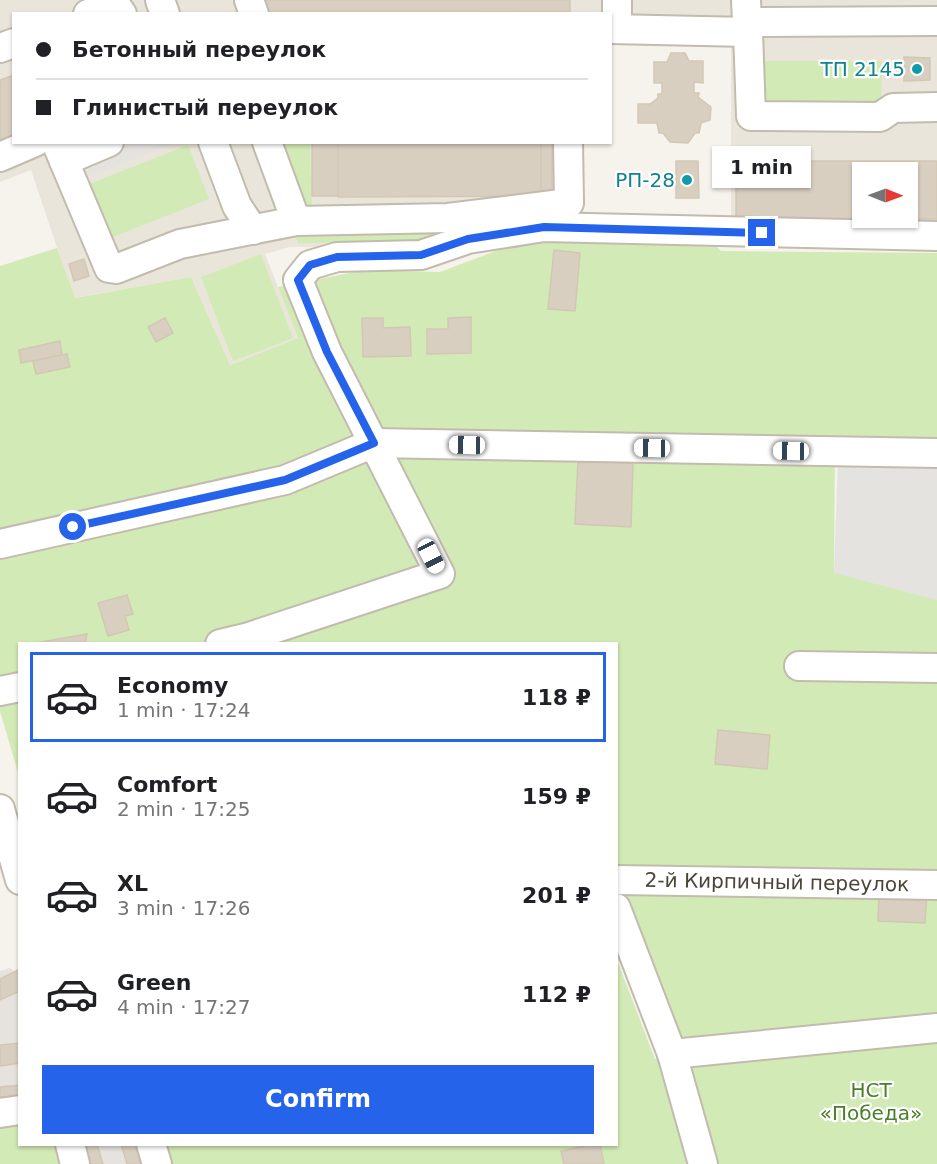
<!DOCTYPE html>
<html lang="en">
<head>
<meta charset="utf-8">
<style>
	:root { --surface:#fff; --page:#f6f6f6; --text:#202124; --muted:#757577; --line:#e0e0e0; --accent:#2563eb }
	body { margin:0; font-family:"DejaVu Sans",sans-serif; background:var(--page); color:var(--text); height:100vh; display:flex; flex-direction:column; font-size:22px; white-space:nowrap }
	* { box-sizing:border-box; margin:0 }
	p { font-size:20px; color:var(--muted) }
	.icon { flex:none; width:33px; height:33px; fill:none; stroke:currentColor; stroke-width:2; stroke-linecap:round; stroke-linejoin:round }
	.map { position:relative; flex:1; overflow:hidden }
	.panel { position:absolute; left:18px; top:642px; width:600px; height:504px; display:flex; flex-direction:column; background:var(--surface); border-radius:0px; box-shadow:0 2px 4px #0004 }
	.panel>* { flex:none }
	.hud { position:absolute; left:12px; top:12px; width:600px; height:132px; border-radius:0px; box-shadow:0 2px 4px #0004; display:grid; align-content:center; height:132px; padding:0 24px; background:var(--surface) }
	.needle { width:39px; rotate:91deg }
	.tools { position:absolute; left:852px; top:162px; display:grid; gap:12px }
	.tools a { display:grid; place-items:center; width:66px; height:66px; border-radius:0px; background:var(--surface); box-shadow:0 2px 4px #0004; font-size:30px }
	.end { position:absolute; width:27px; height:27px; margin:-14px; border:8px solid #2563eb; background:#fff; box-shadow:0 0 0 3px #fff }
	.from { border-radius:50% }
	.bubble { position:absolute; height:42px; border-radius:0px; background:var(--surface); box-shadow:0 2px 4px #0004; font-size:20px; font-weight:800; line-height:42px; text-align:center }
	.car { position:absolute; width:18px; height:36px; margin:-18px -9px; border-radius:8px; box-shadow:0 0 4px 2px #0007; background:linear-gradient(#fff 24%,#345 0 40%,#fff 0 76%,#345 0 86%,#fff 0) }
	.hud b { display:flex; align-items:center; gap:21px; height:57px; font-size:22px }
	.hud b+b { border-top:2px solid var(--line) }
	.hud i { width:15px; height:15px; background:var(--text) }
	ul { padding:10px 0 0; list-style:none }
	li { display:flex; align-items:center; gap:18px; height:90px; margin:0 12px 9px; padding:0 12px; border:3px solid transparent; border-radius:0px }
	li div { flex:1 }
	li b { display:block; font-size:22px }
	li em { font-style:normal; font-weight:800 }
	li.selected { border-color:var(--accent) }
	li>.icon { width:54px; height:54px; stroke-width:1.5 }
	.cta { display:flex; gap:12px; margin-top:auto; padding:12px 24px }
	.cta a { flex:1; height:69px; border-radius:0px; background:var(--accent); color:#fff; font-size:24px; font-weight:800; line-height:69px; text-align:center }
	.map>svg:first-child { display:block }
	.residential { fill:#eae5da; fill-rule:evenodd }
	.industrial { fill:#e6e2dd }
	.green { fill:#d2eab5 }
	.parking { fill:#e5e3e0 }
	.building { fill:#d8cfc1; stroke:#d3c7b4; stroke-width:1.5; fill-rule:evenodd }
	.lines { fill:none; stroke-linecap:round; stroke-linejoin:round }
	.minor-casing { stroke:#c2bbae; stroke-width:32 }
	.minor { stroke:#fff; stroke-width:28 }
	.route { stroke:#2563eb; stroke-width:8 }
	.culture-dot { fill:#0f9aa8; stroke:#fff; stroke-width:2 }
	.labels { text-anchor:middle; stroke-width:4.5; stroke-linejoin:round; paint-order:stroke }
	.culture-label { font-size:20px; fill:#0d838f; stroke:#fff; text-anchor:end }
	.street-label { font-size:20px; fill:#4b4439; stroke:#fff }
	.park-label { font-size:20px; fill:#4a7f2a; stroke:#fff }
</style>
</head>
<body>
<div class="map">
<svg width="937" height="1164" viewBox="0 0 937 1164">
	<rect width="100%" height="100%" fill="#f6f3ec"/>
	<path class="residential" d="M0 0H937V241L731 242V39L610 14H14V142L583 143 581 218 424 248 290 247 265 254 298 338 230 365 191 277 74 298 31 170 0 182ZM862 172H908V218H862Z"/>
	<g class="industrial">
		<path d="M10 968 19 974V1114L0 1117V971Z"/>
		<path d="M66 1145H142L148 1164H71Z"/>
	</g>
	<g class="green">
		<path d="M764 61H882L881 104H763Z"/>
		<path d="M278 143H310L312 210 304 209Z"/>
		<path d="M188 145 209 199 108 239 87 185Z"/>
		<path d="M465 226 423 242 298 243 293 229Z"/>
		<path d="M599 239 713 243 721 251 937 253V446L835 445 834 568 937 595V1032L657 1057 617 950 616 644H20L19 776 0 711V266L57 248 75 298 191 277 230 365 298 338 278 287 365 270 440 272 509 246Z"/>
		<path d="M261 254 293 338 233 361 201 277Z"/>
		<path d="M617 960 655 1059 937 1033V1164H168L162 1145 616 1144Z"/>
		<path d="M19 1114 20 1144 66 1145 71 1164H0V1117Z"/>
	</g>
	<g class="parking">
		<path d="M132 143H176L90 177 84 161Z"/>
		<path d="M838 458 937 459V600L834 573Z"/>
	</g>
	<g class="building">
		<path d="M263 0H570V12L263 14Z"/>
		<path d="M671 53H685L689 61H703V83L694 82V93H699L698 97 711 107 710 120 701 123 699 133H695L688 143 670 142 663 133H659L657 123H638V104H650L658 98V94H662V83H654V62H667Z"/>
		<path d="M904 57 930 58V80L904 81Z"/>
		<path d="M14 75V136L0 141V80Z"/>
		<rect x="312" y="142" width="240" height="54"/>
		<path d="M338 142H541V196L338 197Z"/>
		<path d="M676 161H698L699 198H676Z"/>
		<path d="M736 161H937V219H736ZM862 172H908V218H862Z"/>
		<path d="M554 250 580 253 575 311 548 309Z"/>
		<path d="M84 259 89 276 74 281 69 264Z"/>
		<path d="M471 317V353L427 354V329H448V318Z"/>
		<path d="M165 318 173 333 156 342 148 327Z"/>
		<path d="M362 318H383V328L410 327 411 356 363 357Z"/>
		<path d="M60 341 62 355 21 363 19 350Z"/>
		<path d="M67 354 70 367 36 374 33 361Z"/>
		<path d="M578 460 633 463 631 527 575 524Z"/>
		<path d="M127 595 133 614 125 616 129 630 108 636 98 603Z"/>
		<path d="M87 634 85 644H30Z"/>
		<path d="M718 730 770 735 767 769 715 764Z"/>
		<path d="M879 890 927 892 925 923 878 921Z"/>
		<path d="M20 969V991L0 1000V979Z"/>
		<path d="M20 1043V1063L0 1066V1045Z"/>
		<path d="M20 1085V1107L0 1109V1087Z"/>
		<path d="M75 1144H97L103 1164H81Z"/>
		<path d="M121 1144H140L146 1164H127Z"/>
		<path d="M594 1144H600L604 1164H564L561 1151Z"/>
	</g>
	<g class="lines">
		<g class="minor-casing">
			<g id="minor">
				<path d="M160 0 165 14"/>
				<path d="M249 0 254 14"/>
				<path d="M746 0 747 22 937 21"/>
				<path d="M88 14 115 4 122 14"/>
				<path d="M617 28V0"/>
				<path d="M610 29 748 32 747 22"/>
				<path d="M748 32 751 116 880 117 893 108 937 107"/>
				<path d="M0 48 14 43"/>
				<path d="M56 142 109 268 116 269 180 244 296 221"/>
				<path d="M213 142 237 206 253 230"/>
				<path d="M267 142 296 221 448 218 569 203 568 142"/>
				<path d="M0 157 35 142"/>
				<path d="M64 161 109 142"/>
				<path d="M0 544 285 480 374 443 937 453"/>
				<path d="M220 644 249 637 440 574 327 352 298 280 310 265 337 257 421 255 468 239 544 227 937 236"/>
				<path d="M799 666 937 668"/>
				<path d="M0 691 20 687"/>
				<path d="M0 809 20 880"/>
				<path d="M616 880 937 885"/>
				<path d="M616 908 672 1054 703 1164"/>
				<path d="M672 1054 937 1028"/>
				<path d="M0 1113 20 1110"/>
				<path d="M70 1144 75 1164"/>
				<path d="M151 1144 157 1164"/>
			</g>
		</g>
		<use href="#minor" class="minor"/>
	</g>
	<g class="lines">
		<path class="route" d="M73 527 285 480 374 443 327 352 298 280 310 265 337 257 421 255 468 239 544 227 762 233"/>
	</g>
	<g class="culture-dot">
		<circle cx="917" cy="69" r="6"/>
		<circle cx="687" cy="180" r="6"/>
	</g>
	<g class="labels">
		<g class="culture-label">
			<text x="905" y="76">ТП 2145</text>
			<text x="675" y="187">РП-28</text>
		</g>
		<g class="street-label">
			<text transform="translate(777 882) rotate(1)" y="7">2-й Кирпичный переулок</text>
		</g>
		<g class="park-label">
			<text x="871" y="1097">НСТ<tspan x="871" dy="23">«Победа»</tspan></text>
		</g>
	</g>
</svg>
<div class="tools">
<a><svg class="needle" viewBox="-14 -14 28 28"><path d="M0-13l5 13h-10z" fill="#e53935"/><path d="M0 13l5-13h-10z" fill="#757577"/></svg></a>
</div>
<i class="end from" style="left:73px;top:527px"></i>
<i class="end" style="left:762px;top:233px"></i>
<div class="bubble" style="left:712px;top:146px;width:99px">1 min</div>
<i class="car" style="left:467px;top:445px;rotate:271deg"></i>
<i class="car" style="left:652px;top:448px;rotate:271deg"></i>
<i class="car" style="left:791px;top:451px;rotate:271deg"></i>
<i class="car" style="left:431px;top:556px;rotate:153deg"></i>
<div class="hud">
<b><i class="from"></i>Бетонный переулок</b>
<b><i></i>Глинистый переулок</b>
</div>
<section class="panel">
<ul>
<li class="selected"><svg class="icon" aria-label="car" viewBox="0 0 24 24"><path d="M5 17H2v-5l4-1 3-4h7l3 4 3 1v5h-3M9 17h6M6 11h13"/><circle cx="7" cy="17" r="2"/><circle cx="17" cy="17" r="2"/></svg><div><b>Economy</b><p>1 min · 17:24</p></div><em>118 ₽</em></li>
<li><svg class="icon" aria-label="car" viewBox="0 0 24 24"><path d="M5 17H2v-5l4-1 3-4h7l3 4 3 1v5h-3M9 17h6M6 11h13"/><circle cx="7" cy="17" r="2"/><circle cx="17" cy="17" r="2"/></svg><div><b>Comfort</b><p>2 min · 17:25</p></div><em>159 ₽</em></li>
<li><svg class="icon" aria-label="car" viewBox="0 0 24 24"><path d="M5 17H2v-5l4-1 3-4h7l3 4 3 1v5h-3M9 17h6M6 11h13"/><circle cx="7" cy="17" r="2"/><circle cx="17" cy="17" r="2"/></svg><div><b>XL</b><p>3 min · 17:26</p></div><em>201 ₽</em></li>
<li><svg class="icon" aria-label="car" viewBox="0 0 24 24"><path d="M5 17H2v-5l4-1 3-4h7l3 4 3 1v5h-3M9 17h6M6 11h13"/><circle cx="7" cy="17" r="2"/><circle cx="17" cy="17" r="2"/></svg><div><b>Green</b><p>4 min · 17:27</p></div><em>112 ₽</em></li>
</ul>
<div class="cta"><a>Confirm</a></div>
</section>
</div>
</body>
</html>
